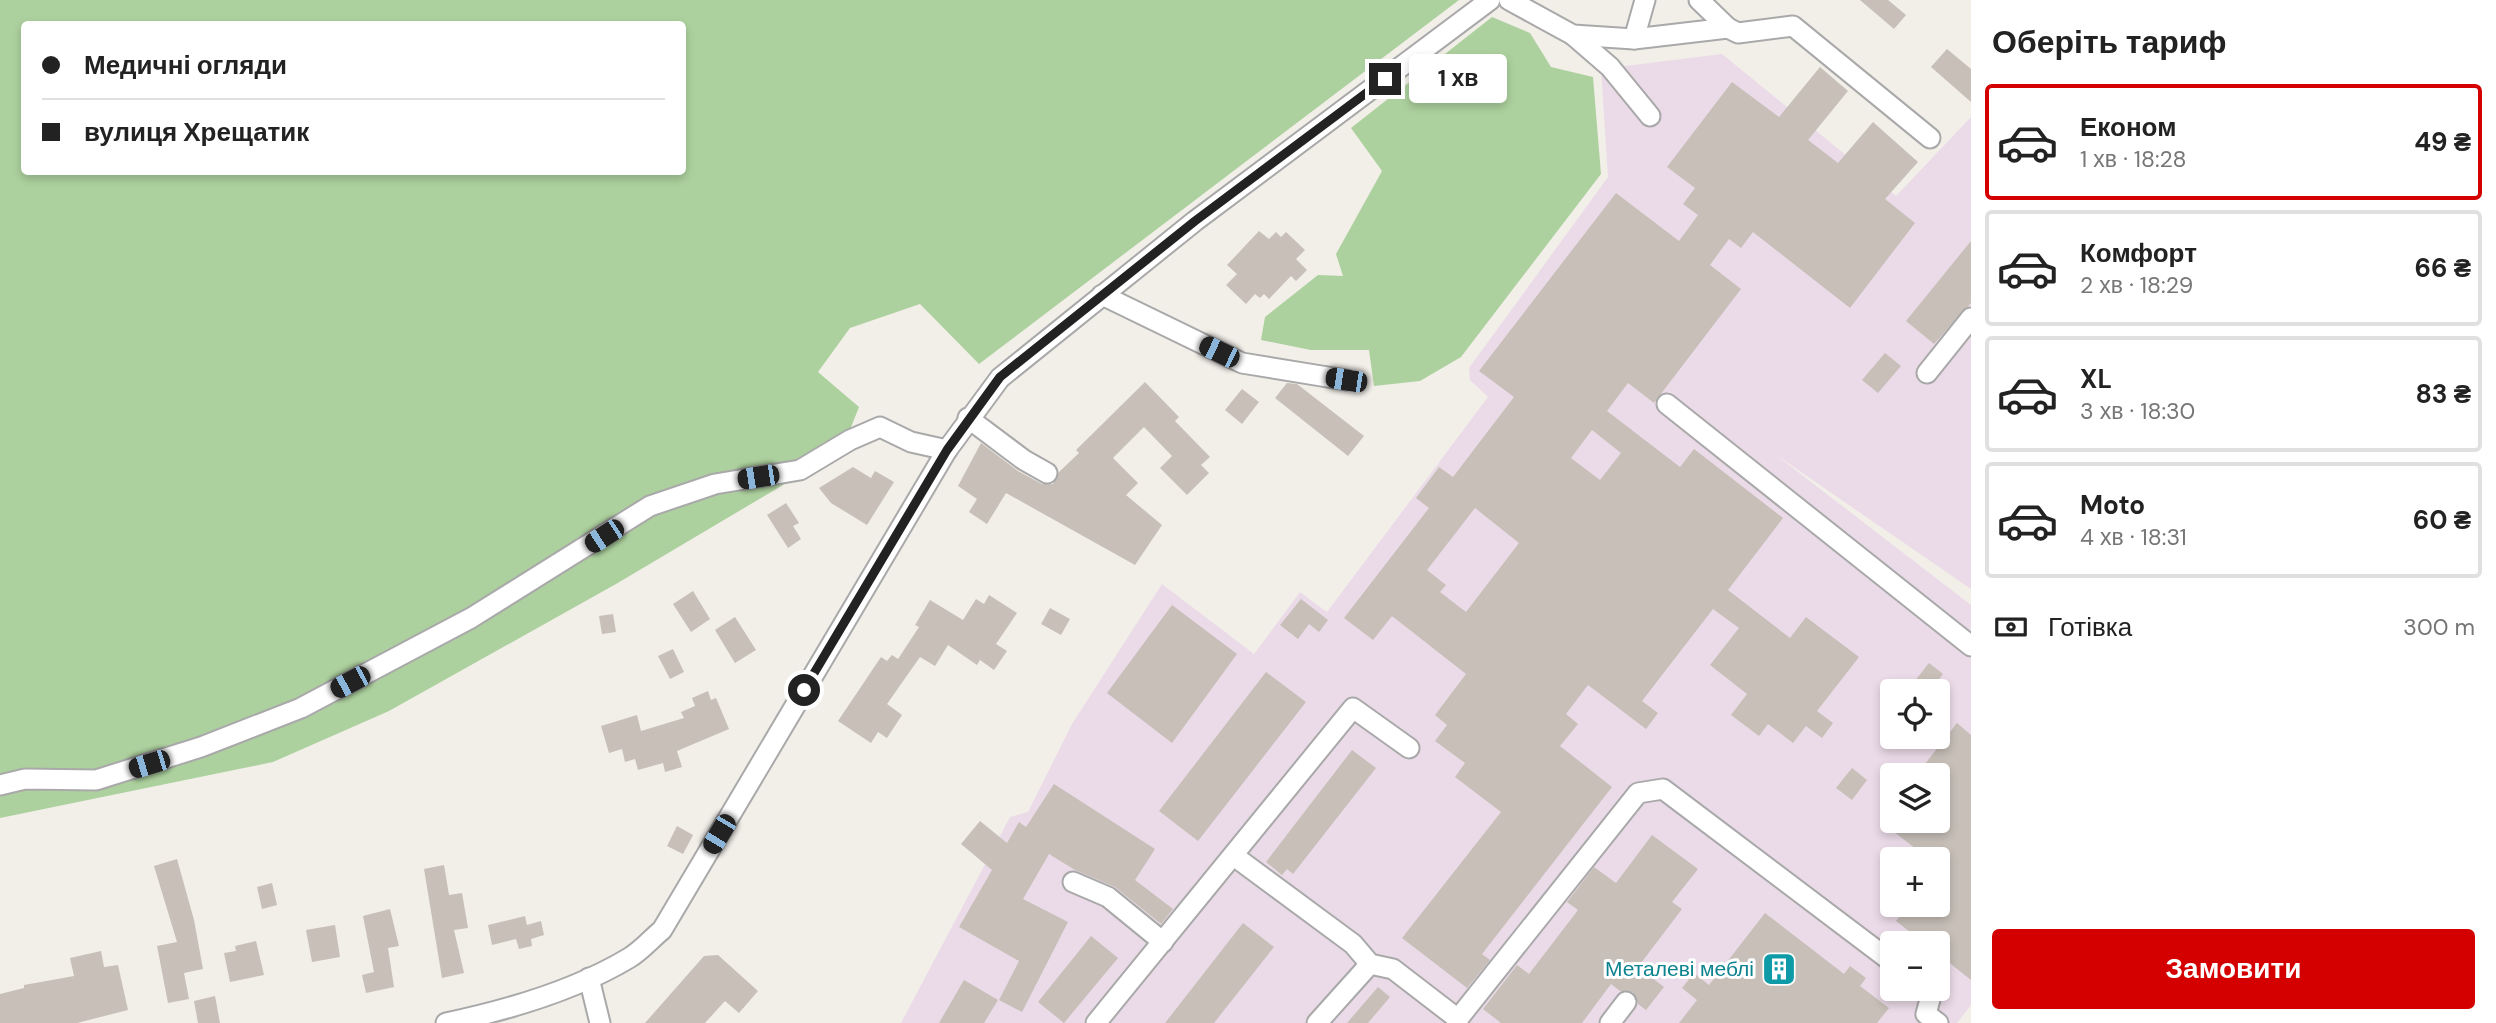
<!DOCTYPE html>
<html lang="uk">
<head>
<meta charset="utf-8">
<style>
	:root { --surface:#fff; --page:#f2f2f2; --text:#222; --muted:#767676; --line:#e0e0e0; --accent:#d40000 }
	body { margin:0; font-family:"DM Sans",sans-serif; background:var(--page); color:var(--text); height:100vh; display:flex; flex-direction:column; font-size:26px; white-space:nowrap }
	* { box-sizing:border-box; margin:0 }
	p { font-size:23px; color:var(--muted) }
	.icon { flex:none; width:38px; height:38px; fill:none; stroke:currentColor; stroke-width:2; stroke-linecap:round; stroke-linejoin:round }
	.map { position:relative; flex:1; overflow:hidden }
	.details { display:flex; flex-direction:column; background:var(--surface); width:525px }
	.details>* { flex:none }
	.hud { position:absolute; left:21px; top:21px; width:665px; height:154px; border-radius:7px; box-shadow:0 4px 10px #0003; display:grid; align-content:center; height:154px; padding:0 21px; background:var(--surface) }
	.controls { position:absolute; left:1880px; top:679px; display:grid; gap:14px }
	.controls a { display:grid; place-items:center; width:70px; height:70px; border-radius:7px; background:var(--surface); box-shadow:0 4px 10px #0003; font-size:35px }
	.end { position:absolute; width:32px; height:32px; margin:-16px; border:9px solid #222; background:#fff; box-shadow:0 0 0 4px #fff }
	.from { border-radius:50% }
	.bubble { position:absolute; height:49px; border-radius:7px; background:var(--surface); box-shadow:0 4px 10px #0003; font-size:23px; font-weight:700; line-height:49px; text-align:center }
	.car { position:absolute; width:21px; height:42px; margin:-21px -10px; border-radius:9px; box-shadow:0 0 5px 2px #0007; background:linear-gradient(#222 24%,#8ab4d8 0 40%,#222 0 76%,#8ab4d8 0 86%,#222 0) }
	.hud b { display:flex; align-items:center; gap:24px; height:66px; font-size:26px }
	.hud b+b { border-top:2px solid var(--line) }
	.hud i { width:18px; height:18px; background:var(--text) }
	ul { padding:0; list-style:none }
	li { display:flex; align-items:center; gap:21px; height:116px; margin:0 14px 10px; padding:0 7px; border:4px solid var(--line); border-radius:7px }
	li div { flex:1 }
	li b { display:block; font-size:26px }
	li em { font-style:normal; font-weight:700 }
	li.on { border-color:var(--accent) }
	li>.icon { width:63px; height:63px; stroke-width:1.5 }
	h2 { padding:0 21px; font-size:32px; line-height:84px }
	.pay { display:flex; align-items:center; gap:18px; height:77px; padding:0 21px; font-size:26px }
	.pay p { margin-inline-start:auto }
	.button { display:flex; gap:14px; margin-top:auto; padding:14px 21px }
	.button a { flex:1; height:80px; border-radius:7px; background:var(--accent); color:#fff; font-size:28px; font-weight:700; line-height:80px; text-align:center }
	main { display:flex; flex:1; min-height:0 }
	.map>svg:first-child { display:block }
	.industrial { fill:#ebdbe8; fill-rule:evenodd }
	.forest { fill:#add19e; fill-rule:evenodd }
	.building { fill:#c7bfb8; fill-rule:evenodd }
	.lines { fill:none; stroke-linecap:round; stroke-linejoin:round }
	.minor-casing { stroke:#a9a9a9; stroke-width:23 }
	.minor { stroke:#fff; stroke-width:19 }
	.route { stroke:#222; stroke-width:9 }
	.labels { text-anchor:middle; stroke-width:6; stroke-linejoin:round; paint-order:stroke }
	.culture-label { font-size:21px; fill:#0d838f; stroke:#fff; text-anchor:end }
</style>
</head>
<body>
<main>
<div class="map">
<svg width="1971" height="1023" viewBox="0 0 1971 1023">
	<rect width="100%" height="100%" fill="#f2efe9"/>
	<path class="industrial" d="M1722 54 1896 196 1971 117V589L1776 455 1971 605V1005L1957 1023H901L1010 817 1028 812 1072 724 1162 584 1254 654 1300 592 1327 612 1488 397 1470 380 1469 368 1608 177 1601 69ZM1892 691H1937V737H1892ZM1892 775H1937V821H1892ZM1892 859H1937V905H1892ZM1892 943H1937V989H1892Z"/>
	<g class="forest">
		<path d="M0 0H1459L979 364 920 304 850 328 818 372 859 407 842 450 616 584 389 711 273 762 0 818ZM24 24H682V172H24Z"/>
		<path d="M1492 17 1530 33 1551 67 1593 77 1601 174 1461 357 1420 381 1374 386 1369 350H1311L1261 340 1265 317 1318 275 1343 276 1336 254 1382 171 1351 128Z"/>
	</g>
	<g class="building">
		<path d="M1860 0H1888L1906 15 1894 29Z"/>
		<path d="M1947 49 1971 69V102L1931 67Z"/>
		<path d="M1820 67 1848 91 1808 140 1838 163 1873 122 1918 162 1885 199 1915 223 1850 308 1753 232 1741 248 1729 239 1710 265 1741 289 1654 403 1628 383 1607 411 1680 467 1694 449 1783 518 1728 590 1790 638 1806 617 1859 657 1817 711 1833 723 1822 738 1806 726 1793 743 1768 724 1759 736 1731 715 1747 694 1710 665 1739 628 1713 609 1642 701 1658 713 1646 729 1588 685 1566 714 1578 724 1560 746 1612 787 1482 954 1490 960 1467 988 1402 938 1501 812 1455 777 1465 763 1435 741 1447 725 1435 715 1466 674 1392 616 1373 640 1344 618 1429 508 1416 498 1439 467 1453 477 1514 397 1479 371 1616 193 1679 241 1698 215 1683 204 1695 188 1667 167 1732 82 1779 117ZM1592 430 1621 453 1600 480 1571 458ZM1475 508 1519 543 1466 612 1440 592 1446 585 1427 570Z"/>
		<path d="M1259 231 1269 239 1276 232 1281 237 1286 232 1305 250 1296 259 1307 270 1296 281 1291 276 1269 299 1264 294 1260 298 1255 294 1246 304 1226 285 1237 274 1227 265Z"/>
		<path d="M1971 241V303L1934 344 1906 321Z"/>
		<path d="M1885 353 1901 366 1878 393 1862 380Z"/>
		<path d="M1145 382 1179 417 1175 421 1210 457 1201 465 1209 473 1187 495 1160 468 1172 456 1144 427 1113 458 1138 483 1126 495 1162 525 1135 565 1006 493 987 524 969 512 977 499 958 486 981 443 1018 471 1042 484H1053L1059 472 1079 453 1076 450Z"/>
		<path d="M1287 383 1297 384 1364 436 1348 456 1275 398Z"/>
		<path d="M1242 389 1259 402 1242 424 1225 410Z"/>
		<path d="M853 467 871 478 875 471 894 482 867 525 831 503 819 488Z"/>
		<path d="M786 503 799 523 793 526 801 539 788 548 767 515Z"/>
		<path d="M693 591 710 619 691 632 673 604Z"/>
		<path d="M989 595 1017 613 996 644 1007 651 994 670 980 660 977 665 948 645 935 666 920 657 887 704 902 715 887 738 878 732 871 743 838 721 881 657 887 661 892 655 898 659 919 627 915 625 930 600 963 620 976 599 984 604Z"/>
		<path d="M1301 599 1328 620 1319 632 1309 624 1298 639 1280 625Z"/>
		<path d="M1172 605 1237 654 1172 743 1107 693Z"/>
		<path d="M1050 608 1070 619 1061 635 1041 624Z"/>
		<path d="M613 614 616 632 602 634 599 616Z"/>
		<path d="M735 617 756 650 735 663 715 630Z"/>
		<path d="M673 649 684 672 670 679 658 656Z"/>
		<path d="M1929 663 1943 674 1930 691H1907Z"/>
		<path d="M1266 672 1306 702 1198 841 1159 811Z"/>
		<path d="M708 691 711 700 716 698 729 729 677 751 682 767 665 772 663 763 638 770 635 759 625 762 622 749 609 753 601 726 637 715 641 731 684 718 681 712 695 706 692 698Z"/>
		<path d="M1957 723 1971 735V980L1937 953V943H1924L1896 921 1909 905H1937V859H1929L1880 821H1937V775H1928L1921 769Z"/>
		<path d="M1352 750 1376 768 1293 874 1287 869 1282 875 1266 862Z"/>
		<path d="M1852 768 1867 780 1852 800 1836 788Z"/>
		<path d="M1054 784 1155 849 1135 880 1173 909 1161 924 1115 887 1075 870 1049 854 1023 899 1068 922 1022 1012 999 1000 1019 961 959 927 992 870 961 844 980 821 1007 843 1019 822 1026 827Z"/>
		<path d="M677 826 693 835 683 854 667 846Z"/>
		<path d="M1652 835 1698 869 1672 902 1682 909 1638 967 1664 987 1646 1010 1638 1004 1633 992 1620 991 1611 984 1582 1023H1501L1483 1009 1517 965 1529 974 1578 910 1567 902 1594 867 1616 883Z"/>
		<path d="M177 859 194 920 203 969 184 973 189 999 168 1003 157 946 177 942 154 866Z"/>
		<path d="M444 865 449 895 462 893 468 928 454 930 464 973 442 978 424 869Z"/>
		<path d="M272 883 277 905 262 909 257 887Z"/>
		<path d="M390 909 399 946 388 948 394 987 366 993 362 975 374 972 363 916Z"/>
		<path d="M1765 913 1844 974 1850 966 1866 978 1860 986 1889 1008 1877 1023H1679L1697 1000 1682 988 1694 973 1709 985Z"/>
		<path d="M525 916 527 925 541 921 544 935 531 939 532 946 519 949 516 939 492 945 488 925Z"/>
		<path d="M1243 923 1274 947 1214 1023H1165Z"/>
		<path d="M335 925 340 957 312 962 306 930Z"/>
		<path d="M1091 936 1118 958 1064 1023 1038 1002Z"/>
		<path d="M256 941 264 975 230 982 224 953 236 951 235 946Z"/>
		<path d="M101 951 104 967 118 965 128 1010 77 1023H0V994L24 988V985L74 976 70 958Z"/>
		<path d="M718 955 758 991 739 1013 725 1001 705 1023H645L704 956Z"/>
		<path d="M964 980 998 1000 984 1023H939Z"/>
		<path d="M1378 987 1390 997 1368 1023H1347Z"/>
		<path d="M215 996 220 1023H198L194 1001Z"/>
	</g>
	<g class="lines">
		<g class="minor-casing">
			<g id="minor">
				<path d="M1509 0 1573 35 1634 39 1645 0"/>
				<path d="M1728 28 1738 33 1793 26 1930 138"/>
				<path d="M1573 35 1610 67 1650 116"/>
				<path d="M1634 39 1728 28 1699 0"/>
				<path d="M1102 295 1242 363 1346 380"/>
				<path d="M1927 373 1971 318"/>
				<path d="M1667 404 1971 646"/>
				<path d="M968 418 1024 460 1047 473"/>
				<path d="M0 785 25 779 96 780 201 747 301 708 471 618 650 506 715 484 800 470 850 440 880 427 911 442 947 450"/>
				<path d="M1234 856 1353 944 1370 964 1393 969 1458 1019V1023"/>
				<path d="M1073 882 1108 897 1163 942"/>
				<path d="M589 978 600 1023"/>
				<path d="M1927 989 1932 992 1926 1014 1938 1023"/>
				<path d="M1458 1019 1638 793 1663 789 1892 962"/>
				<path d="M446 1023C508 1010 574 991 629 958 641 951 651 939 662 930L947 450 1000 378 1195 221 1490 0"/>
				<path d="M1096 1023 1353 708 1409 748"/>
				<path d="M1317 1023 1370 964"/>
				<path d="M1610 1023 1626 1002"/>
			</g>
		</g>
		<use href="#minor" class="minor"/>
	</g>
	<g class="lines">
		<path class="route" d="M804 690 947 450 1000 377 1195 221 1385 79"/>
	</g>
	<defs>
		<g id="building-square" transform="scale(1.75)"><rect x="-9" y="-9" width="18" height="18" rx="4" fill="#0f9aa8" stroke="#fff"/><path d="M-4-6H4V6H1V3H-1V6H-4ZM-2.5-4.3h1.7v1.8h-1.7ZM.8-4.3h1.7v1.8H.8ZM-2.5-1h1.7V.8h-1.7ZM.8-1h1.7V.8H.8Z" fill="#fff"/></g>
	</defs>
	<g fill-rule="evenodd">
		<use href="#building-square" x="1779" y="969"/>
	</g>
	<g class="labels">
		<g class="culture-label">
			<text x="1754" y="976">Металеві меблі</text>
		</g>
	</g>
</svg>
<div class="controls">
<a><svg class="icon" aria-label="locate" viewBox="0 0 24 24"><circle cx="12" cy="12" r="6"/><path d="M12 2v4M12 18v4M2 12h4M18 12h4"/></svg></a>
<a><svg class="icon" aria-label="layers" viewBox="0 0 24 24"><path d="M12 4l9 5-9 5-9-5zM3 14l9 5 9-5"/></svg></a>
<a>+</a>
<a>−</a>
</div>
<i class="end from" style="left:804px;top:690px"></i>
<i class="end" style="left:1385px;top:79px"></i>
<div class="bubble" style="left:1409px;top:54px;width:98px">1 хв</div>
<i class="car" style="left:1219px;top:352px;rotate:296deg"></i>
<i class="car" style="left:1346px;top:380px;rotate:279deg"></i>
<i class="car" style="left:758px;top:477px;rotate:261deg"></i>
<i class="car" style="left:604px;top:536px;rotate:237deg"></i>
<i class="car" style="left:350px;top:682px;rotate:242deg"></i>
<i class="car" style="left:149px;top:764px;rotate:253deg"></i>
<i class="car" style="left:719px;top:834px;rotate:211deg"></i>
<div class="hud">
<b><i class="from"></i>Медичні огляди</b>
<b><i></i>вулиця Хрещатик</b>
</div>
</div>
<section class="details">
<h2>Оберіть тариф</h2>
<ul>
<li class="on"><svg class="icon" aria-label="car" viewBox="0 0 24 24"><path d="M5 17H2v-5l4-1 3-4h7l3 4 3 1v5h-3M9 17h6M6 11h13"/><circle cx="7" cy="17" r="2"/><circle cx="17" cy="17" r="2"/></svg><div><b>Економ</b><p>1 хв · 18:28</p></div><em>49 ₴</em></li>
<li><svg class="icon" aria-label="car" viewBox="0 0 24 24"><path d="M5 17H2v-5l4-1 3-4h7l3 4 3 1v5h-3M9 17h6M6 11h13"/><circle cx="7" cy="17" r="2"/><circle cx="17" cy="17" r="2"/></svg><div><b>Комфорт</b><p>2 хв · 18:29</p></div><em>66 ₴</em></li>
<li><svg class="icon" aria-label="car" viewBox="0 0 24 24"><path d="M5 17H2v-5l4-1 3-4h7l3 4 3 1v5h-3M9 17h6M6 11h13"/><circle cx="7" cy="17" r="2"/><circle cx="17" cy="17" r="2"/></svg><div><b>XL</b><p>3 хв · 18:30</p></div><em>83 ₴</em></li>
<li><svg class="icon" aria-label="car" viewBox="0 0 24 24"><path d="M5 17H2v-5l4-1 3-4h7l3 4 3 1v5h-3M9 17h6M6 11h13"/><circle cx="7" cy="17" r="2"/><circle cx="17" cy="17" r="2"/></svg><div><b>Moto</b><p>4 хв · 18:31</p></div><em>60 ₴</em></li>
</ul>
<div class="pay"><svg class="icon" aria-label="cash" viewBox="0 0 24 24"><path d="M3 7h18v10H3z"/><circle cx="12" cy="12" r="2"/></svg>Готівка<p>300 m</p></div>
<div class="button"><a>Замовити</a></div>
</section>
</main>
</body>
</html>
